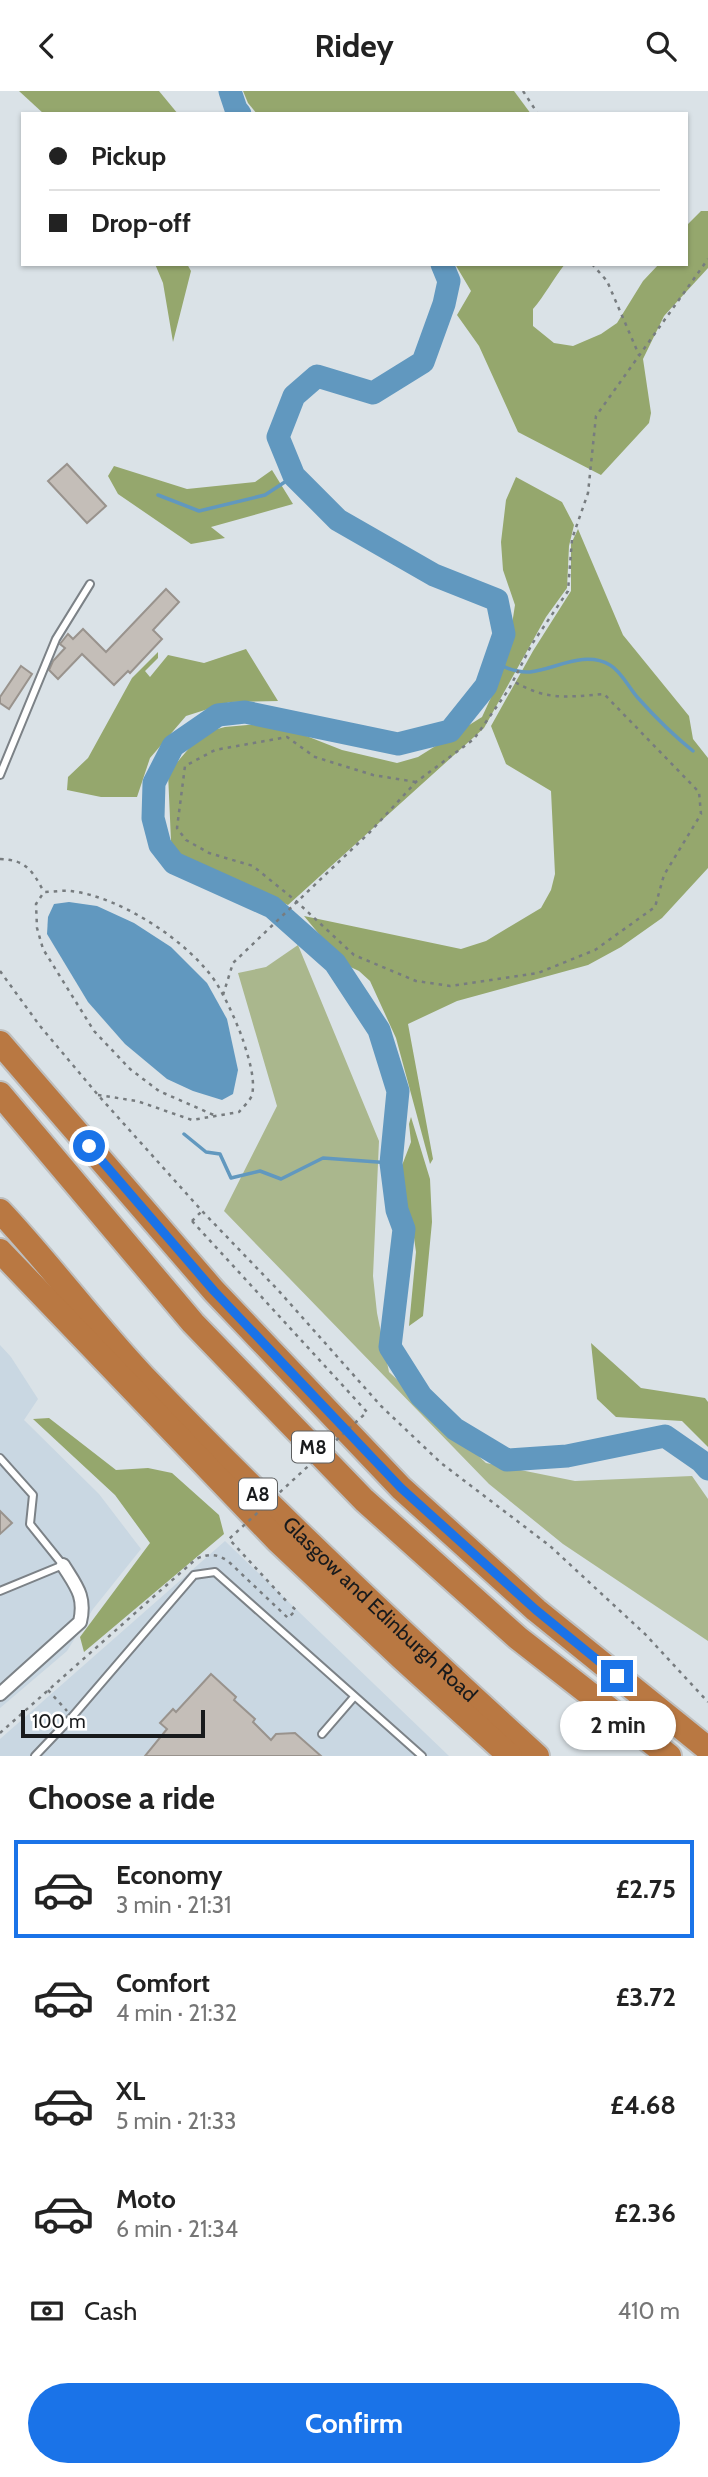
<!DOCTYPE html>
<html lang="en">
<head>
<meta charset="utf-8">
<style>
	:root { --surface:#fff; --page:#f2f2f2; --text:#222; --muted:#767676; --line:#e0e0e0; --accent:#1a73e8 }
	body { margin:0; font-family:Cabin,sans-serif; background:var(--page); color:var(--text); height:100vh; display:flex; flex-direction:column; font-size:26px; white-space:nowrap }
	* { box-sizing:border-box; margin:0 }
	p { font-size:23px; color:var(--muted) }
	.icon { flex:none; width:38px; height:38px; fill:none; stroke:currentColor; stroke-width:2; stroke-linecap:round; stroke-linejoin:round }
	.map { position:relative; height:1665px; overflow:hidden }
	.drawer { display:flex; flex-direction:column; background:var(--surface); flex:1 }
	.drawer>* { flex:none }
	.hud { position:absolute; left:21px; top:21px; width:667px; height:154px; border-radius:0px; box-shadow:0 2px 5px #0004; display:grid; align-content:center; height:154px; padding:0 28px; background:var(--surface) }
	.scale { position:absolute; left:21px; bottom:18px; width:184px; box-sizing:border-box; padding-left:7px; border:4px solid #181a1c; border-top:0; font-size:19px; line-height:24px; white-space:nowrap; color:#181a1c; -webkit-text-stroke:5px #fff; paint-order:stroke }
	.end { position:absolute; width:32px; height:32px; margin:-16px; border:9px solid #1a73e8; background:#fff; box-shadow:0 0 0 4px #fff }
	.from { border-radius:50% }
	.bubble { position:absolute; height:49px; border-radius:24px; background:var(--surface); box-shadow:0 2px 5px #0004; font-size:23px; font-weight:700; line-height:49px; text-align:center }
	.hud b { display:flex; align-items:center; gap:24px; height:66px; font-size:26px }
	.hud b+b { border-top:2px solid var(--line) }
	.hud i { width:18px; height:18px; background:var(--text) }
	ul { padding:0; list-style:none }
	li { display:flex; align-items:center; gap:21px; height:98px; margin:0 14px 10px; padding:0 14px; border:4px solid transparent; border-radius:0px }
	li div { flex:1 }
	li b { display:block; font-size:26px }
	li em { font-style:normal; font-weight:700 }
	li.active { border-color:var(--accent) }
	li>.icon { width:63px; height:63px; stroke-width:1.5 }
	h2 { padding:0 28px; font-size:32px; line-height:84px }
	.pay { display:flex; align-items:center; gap:18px; height:77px; padding:0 28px; font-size:26px }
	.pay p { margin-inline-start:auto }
	.action { display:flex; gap:14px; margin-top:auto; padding:14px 28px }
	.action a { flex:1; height:80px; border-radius:42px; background:var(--accent); color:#fff; font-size:28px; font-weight:700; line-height:80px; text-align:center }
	header { display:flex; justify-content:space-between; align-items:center; height:91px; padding:0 28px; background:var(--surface); font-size:32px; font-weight:700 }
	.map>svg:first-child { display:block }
	.built { fill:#c9d7e2 }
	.green { fill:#aab78d }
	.forest { fill:#95a76d }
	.water { fill:#6198bf }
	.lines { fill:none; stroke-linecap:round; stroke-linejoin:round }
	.stream { stroke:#6198bf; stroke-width:3.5 }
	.river { stroke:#6198bf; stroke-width:23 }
	.building { fill:#c4beb8; stroke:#99938d; stroke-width:2 }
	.lane-casing { stroke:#7c8287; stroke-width:10 }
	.street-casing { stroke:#7c8287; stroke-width:16 }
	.highway-casing { stroke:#bebfbf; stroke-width:28 }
	.path { stroke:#777c7f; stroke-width:2.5; stroke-dasharray:3.5 5; stroke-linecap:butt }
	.lane { stroke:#fff; stroke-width:6 }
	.street { stroke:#fff; stroke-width:12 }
	.highway { stroke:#b97842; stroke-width:24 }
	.path-bridge { stroke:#777c7f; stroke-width:2.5; stroke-dasharray:3.5 5; stroke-linecap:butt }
	.route { stroke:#1a73e8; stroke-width:9 }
	.labels { text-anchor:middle; stroke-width:5; stroke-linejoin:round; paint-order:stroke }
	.shield { fill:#fff; stroke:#5d5f60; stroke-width:2 }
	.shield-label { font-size:19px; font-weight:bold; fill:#181a1c }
	.street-label { font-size:21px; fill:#181a1c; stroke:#fff }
</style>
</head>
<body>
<header><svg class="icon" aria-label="back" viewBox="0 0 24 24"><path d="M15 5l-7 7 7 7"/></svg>Ridey<svg class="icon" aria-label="search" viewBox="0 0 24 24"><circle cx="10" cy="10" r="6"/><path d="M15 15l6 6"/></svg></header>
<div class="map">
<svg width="708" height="1665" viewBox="0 0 708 1665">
	<rect width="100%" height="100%" fill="#dae2e7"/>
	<g class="built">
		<path d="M0 1254 11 1266 38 1308 24 1329 99 1403 141 1458 93 1518 67 1560 0 1617Z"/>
		<path d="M225 1450 449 1665H0V1648Z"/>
	</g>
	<path class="green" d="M298 854 379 1050 373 1185 377 1222 389 1281 486 1372 575 1390 692 1385 708 1408V1550L563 1453 489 1393 224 1120 277 1015 238 882 266 876Z"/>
	<g class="forest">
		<path d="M19 0H159L178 23H44Z"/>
		<path d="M243 0H514L531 23H257L248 12Z"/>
		<path d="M701 120H708V177L664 225 643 268 651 322 649 332 601 384 518 341 479 255 457 224 471 200 455 173H565C553 188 545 204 533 218V235L554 252 573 255 601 243 617 232 643 190 659 173H686V135Z"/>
		<path d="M155 173H187L191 180 173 251 163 192Z"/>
		<path d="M114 375 187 398 255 391 272 379 293 413 211 436 225 447 191 453 118 403 108 385Z"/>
		<path d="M516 386 562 411 574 434 569 455 567 497 546 526 484 637 288 814 179 765 171 750 168 682 202 642 225 636 258 633 281 635 342 659 397 672 418 666 482 626 495 598 510 546 515 514 503 479 501 451 506 409Z"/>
		<path d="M578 438 623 544 689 625 693 648 708 667V777L662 827 621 856 588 874 457 910 408 933 433 1068 430 1073 396 947 370 890 359 880 344 873 304 825 461 858 486 850 541 817 551 799 555 783 551 700 506 673 491 635 533 560 571 500V453Z"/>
		<path d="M246 558 278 610 230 611 186 625 150 667 137 706H101L67 699 68 686 88 667 132 587 158 561V567L145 580 150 586 168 564 204 572Z"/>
		<path d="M411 1026 430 1088 432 1131 423 1225 409 1235 416 1161 412 1132 401 1105V1077L411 1051 409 1033Z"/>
		<path d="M591 1252 641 1297 705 1307 708 1311V1356L682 1330 616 1326 597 1308Z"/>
		<path d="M49 1327 116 1379 148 1377 172 1382 219 1424 224 1443 84 1561 80 1546 150 1452 115 1404 33 1328Z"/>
	</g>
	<path class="water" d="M69 811 97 815 134 832 171 856 207 892 227 928 238 979 233 1003 222 1009 193 1000 167 988 125 953 88 911 47 843 48 826 54 813Z"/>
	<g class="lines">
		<g class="stream">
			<path d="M158 404 199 420 265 404 294 385"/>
			<path d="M494 571C505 577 517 582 530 581 556 578 584 559 610 574 621 580 629 597 638 607 655 626 673 644 693 660"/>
			<path d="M184 1043 206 1061 220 1063 231 1087 260 1080 281 1088 323 1067 391 1072"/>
		</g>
		<g class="river">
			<path d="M230 0 236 18 240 23"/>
			<path d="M442 173 449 190 444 213 423 271 373 302 317 285 294 305 278 346 294 385 338 429 434 484 497 509 504 543 486 595 450 640 398 653 245 621 218 624 173 655 154 692 153 727 160 754 174 772 272 816 335 872 379 939 398 1000 391 1072 397 1119 404 1138 390 1256 421 1305 455 1338 507 1369 567 1365 665 1345 701 1370 708 1378"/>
		</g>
	</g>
	<g class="building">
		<path d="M67 373 106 415 87 432 48 390Z"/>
		<path d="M166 498 179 511 153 539 162 548 130 582 128 580 114 594 82 563 58 588 49 579 53 570 65 557 60 553 68 543 73 548 83 538 106 561Z"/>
		<path d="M21 575 32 583 9 618 0 612V606Z"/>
		<path d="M0 1420 12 1432 0 1443Z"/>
		<path d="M211 1583 236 1606 234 1609 255 1628 253 1631 271 1649 276 1643 295 1642 321 1665H145L167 1638 160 1632 173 1618 176 1621Z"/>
	</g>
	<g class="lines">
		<g class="lane-casing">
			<g id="lane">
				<path d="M0 684 56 548 90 493"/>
				<path d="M0 1367 33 1404 30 1433 63 1474 0 1500"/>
				<path d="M322 1643 354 1606"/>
				<path d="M35 1665 72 1626 194 1484 215 1481 422 1665"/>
			</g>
		</g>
		<g class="street-casing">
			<path id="street" d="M0 1603 80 1531C86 1505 76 1495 63 1474"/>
		</g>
		<g class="highway-casing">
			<g id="highway">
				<path d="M0 952 214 1200 401 1397 536 1519 708 1658"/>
				<path d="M0 1003 193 1232 364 1409 518 1547 669 1665"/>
				<path id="s1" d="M0 1120C50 1173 93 1232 143 1285 269 1417 402 1542 537 1665"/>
				<path d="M0 1160 277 1449 402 1567 510 1665"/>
			</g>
		</g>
		<g class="path">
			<path d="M523 0 538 23"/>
			<path d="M592 173 607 190 639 264"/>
			<path d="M416 691 373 684 315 666 287 646 215 659 185 675 177 737 186 749 209 762 253 775 296 810 354 864 416 890 450 895 538 882 595 859 655 816 664 784 701 723 699 701 604 603C566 606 547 610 513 590"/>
			<path d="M0 768C26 769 32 779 44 801"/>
			<path d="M0 880 40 935 98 1004 202 1120 278 1199 381 1315 441 1372 550 1455 645 1543 708 1611"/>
			<path d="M223 904 233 872 370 741 416 691 474 648 509 598 532 553 568 500 572 448 588 402 596 325 708 168"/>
			<path d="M98 1004 137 1010 192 1029 239 1021C243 1016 250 1010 252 1004 256 987 247 962 242 946 235 928 227 910 217 893 190 851 121 806 71 800 63 799 53 801 44 801L36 813 37 837 43 858 94 940 130 978 159 1000 216 1025"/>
			<path d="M192 1130 202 1120"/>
			<path d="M48 1599 67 1620"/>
			<path d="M0 1642 196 1468C209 1462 217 1463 228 1470L288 1527 296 1519 289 1513"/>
		</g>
		<use href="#lane" class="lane"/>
		<use href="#street" class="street"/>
		<use href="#highway" class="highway"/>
		<path class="path-bridge" d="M192 1130 367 1321 229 1448 289 1513"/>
	</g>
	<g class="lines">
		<path class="route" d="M89 1055 214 1200 401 1397 536 1519 617 1585"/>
	</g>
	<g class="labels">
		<g class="shield">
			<rect x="292" y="1340.5" width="42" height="31" rx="5"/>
			<rect x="239" y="1387.5" width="38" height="31" rx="5"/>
		</g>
		<g class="shield-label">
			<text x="313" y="1363">M8</text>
			<text x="258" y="1410">A8</text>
		</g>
		<g class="street-label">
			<text dy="7" stroke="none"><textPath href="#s1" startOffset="551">Glasgow and Edinburgh Road</textPath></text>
		</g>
	</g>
</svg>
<div class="scale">100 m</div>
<i class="end from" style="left:89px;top:1055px"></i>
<i class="end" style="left:617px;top:1585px"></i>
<div class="bubble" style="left:560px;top:1610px;width:116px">2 min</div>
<div class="hud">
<b><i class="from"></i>Pickup</b>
<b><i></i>Drop-off</b>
</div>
</div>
<section class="drawer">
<h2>Choose a ride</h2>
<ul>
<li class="active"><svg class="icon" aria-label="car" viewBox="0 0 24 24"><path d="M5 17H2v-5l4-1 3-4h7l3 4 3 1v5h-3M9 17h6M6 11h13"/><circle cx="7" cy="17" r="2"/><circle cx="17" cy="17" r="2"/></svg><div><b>Economy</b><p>3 min · 21:31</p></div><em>£2.75</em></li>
<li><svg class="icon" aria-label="car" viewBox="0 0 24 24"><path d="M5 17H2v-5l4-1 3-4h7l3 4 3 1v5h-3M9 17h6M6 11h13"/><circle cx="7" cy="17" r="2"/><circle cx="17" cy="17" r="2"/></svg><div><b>Comfort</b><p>4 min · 21:32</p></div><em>£3.72</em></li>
<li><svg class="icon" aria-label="car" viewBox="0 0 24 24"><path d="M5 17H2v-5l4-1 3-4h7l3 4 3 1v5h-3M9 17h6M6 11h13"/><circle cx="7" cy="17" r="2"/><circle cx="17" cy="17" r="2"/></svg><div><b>XL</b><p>5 min · 21:33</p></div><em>£4.68</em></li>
<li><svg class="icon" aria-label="car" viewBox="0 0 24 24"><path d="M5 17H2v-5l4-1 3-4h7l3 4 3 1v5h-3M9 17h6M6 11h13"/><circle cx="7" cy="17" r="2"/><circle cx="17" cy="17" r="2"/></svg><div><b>Moto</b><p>6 min · 21:34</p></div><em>£2.36</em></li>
</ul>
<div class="pay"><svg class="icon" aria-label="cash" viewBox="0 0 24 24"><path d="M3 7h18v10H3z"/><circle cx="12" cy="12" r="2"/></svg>Cash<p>410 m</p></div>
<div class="action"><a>Confirm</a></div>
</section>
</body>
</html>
